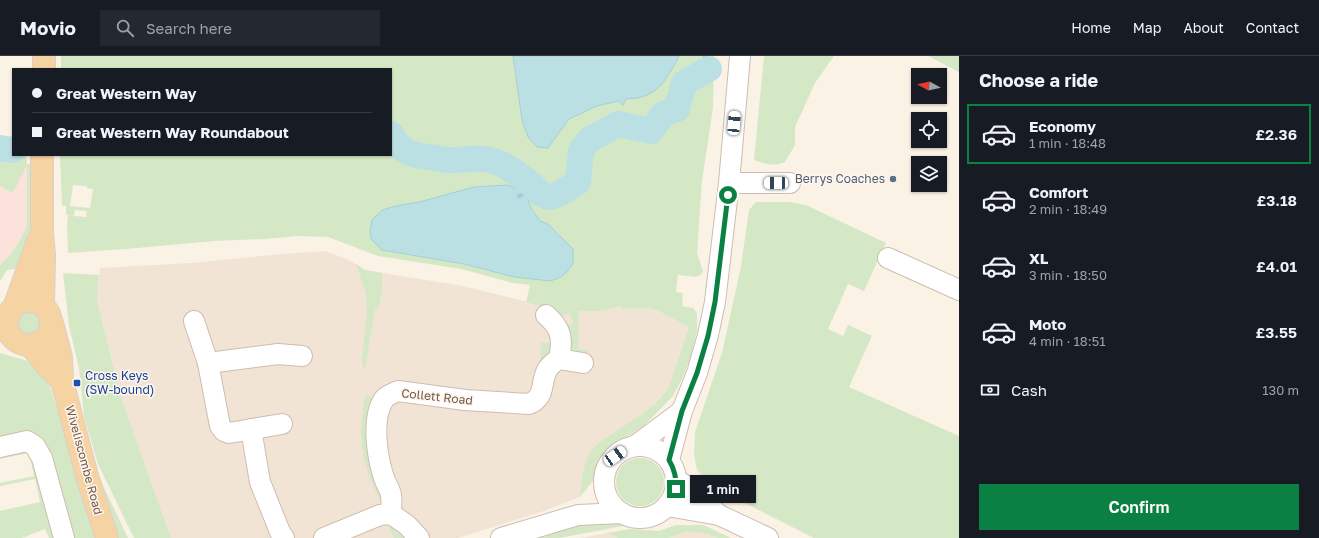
<!DOCTYPE html>
<html lang="en">
<head>
<meta charset="utf-8">
<style>
	:root { --surface:#171b24; --page:#242831; --text:#f1f3f6; --muted:#9ea1a6; --line:#363941; --accent:#0b8043 }
	body { margin:0; font-family:"Golos Text",sans-serif; background:var(--page); color:var(--text); height:100vh; display:flex; flex-direction:column; font-size:15px; white-space:nowrap }
	* { box-sizing:border-box; margin:0 }
	p { font-size:13px; color:var(--muted) }
	.icon { flex:none; width:22px; height:22px; fill:none; stroke:currentColor; stroke-width:2; stroke-linecap:round; stroke-linejoin:round }
	.map { position:relative; flex:1; overflow:hidden }
	.panel { display:flex; flex-direction:column; background:var(--surface); width:360px }
	.panel>* { flex:none }
	.guide { position:absolute; left:12px; top:12px; width:380px; height:88px; border-radius:0px; box-shadow:0 1px 3px #0004; display:grid; align-content:center; height:88px; padding:0 20px; background:var(--surface) }
	.needle { width:26px; rotate:278deg }
	.controls { position:absolute; left:911px; top:12px; display:grid; gap:8px }
	.controls a { display:grid; place-items:center; width:36px; height:36px; border-radius:0px; background:var(--surface); box-shadow:0 1px 3px #0004; font-size:20px }
	.end { position:absolute; width:18px; height:18px; margin:-9px; border:5px solid #0b8043; background:#fff; box-shadow:0 0 0 2px #fff }
	.from { border-radius:50% }
	.bubble { position:absolute; height:28px; border-radius:0px; background:var(--surface); box-shadow:0 1px 3px #0004; font-size:13px; font-weight:600; line-height:28px; text-align:center }
	.car { position:absolute; width:12px; height:24px; margin:-12px -6px; border-radius:5px; box-shadow:0 0 3px 1px #0007; background:linear-gradient(#fff 24%,#345 0 40%,#fff 0 76%,#345 0 86%,#fff 0) }
	.guide b { display:flex; align-items:center; gap:14px; height:38px; font-size:15px }
	.guide b+b { border-top:1px solid var(--line) }
	.guide i { width:10px; height:10px; background:var(--text) }
	ul { padding:0; list-style:none }
	li { display:flex; align-items:center; gap:12px; height:60px; margin:0 8px 6px; padding:0 12px; border:2px solid transparent; border-radius:0px }
	li div { flex:1 }
	li b { display:block; font-size:15px }
	li em { font-style:normal; font-weight:600 }
	li.active { border-color:var(--accent) }
	li>.icon { width:36px; height:36px; stroke-width:1.5 }
	h2 { padding:0 20px; font-size:18px; line-height:48px }
	.pay { display:flex; align-items:center; gap:10px; height:44px; padding:0 20px; font-size:15px }
	.pay p { margin-inline-start:auto }
	.button { display:flex; gap:8px; margin-top:auto; padding:8px 20px }
	.button a { flex:1; height:46px; border-radius:0px; background:var(--accent); color:#fff; font-size:16px; font-weight:600; line-height:46px; text-align:center }
	header { display:flex; align-items:center; gap:24px; box-sizing:border-box; height:56px; padding:0 20px; background:var(--surface); border-bottom:1px solid var(--line) }
	header strong { font-size:19px }
	nav { display:flex; gap:22px; margin-inline-start:auto; font-size:14px }
	.search { width:280px; height:36px; background:var(--page); display:flex; align-items:center; gap:10px; box-sizing:border-box; padding:0 14px; border-radius:0px; color:var(--muted); font-size:15px }
	main { display:flex; flex:1; min-height:0 }
	.map>svg:first-child { display:block }
	.residential { fill:#f2e4d5 }
	.commercial { fill:#fbe3db }
	.green { fill:#d5e8c5; fill-rule:evenodd }
	.water { fill:#bbe0e4; stroke:#a2d0d5 }
	.lines { fill:none; stroke-linecap:round; stroke-linejoin:round }
	.stream { stroke:#a2d0d5; stroke-width:4.5 }
	.river { stroke:#bbe0e4; stroke-width:26 }
	.minor-casing { stroke:#cebcb0; stroke-width:22 }
	.major-casing { stroke:#d8d0cd; stroke-width:24 }
	.minor { stroke:#fff; stroke-width:20 }
	.major { stroke:#f6d3a2; stroke-width:22 }
	.route { stroke:#0b8043; stroke-width:5 }
	.service-dot { fill:#5c6f8a; stroke:#fef6ec; stroke-width:1.5 }
	.transit-dot { fill:#1a4fb4; stroke:#fef6ec; stroke-width:1.5 }
	.labels { text-anchor:middle; stroke-width:3; stroke-linejoin:round; paint-order:stroke }
	.service-label { font-size:12px; fill:#4e5e75; stroke:#fef6ec; text-anchor:end }
	.transit-label { font-size:12px; fill:#164399; stroke:#fef6ec; text-anchor:start }
	.street-label { font-size:12px; fill:#73584c; stroke:#fef6ec }
</style>
</head>
<body>
<header>
<strong>Movio</strong>
<div class="search"><svg class="icon" aria-label="search" viewBox="0 0 24 24"><circle cx="10" cy="10" r="6"/><path d="M15 15l6 6"/></svg>Search here</div>
<nav><a>Home</a><a>Map</a><a>About</a><a>Contact</a></nav>
</header>
<main>
<div class="map">
<svg width="959" height="482" viewBox="0 0 959 482">
	<rect width="100%" height="100%" fill="#fbf2e6"/>
	<g class="residential">
		<path d="M325 195 347 203 365 214 463 230 536 248 550 253 622 250V253L647 252 656 254 689 271 668 333 655 348 639 360 582 418 580 441 541 456 458 482H171L121 341 97 244 100 212 191 207 271 199Z"/>
		<path d="M676 469H703L731 482H580L630 473 659 475Z"/>
	</g>
	<path class="commercial" d="M0 107 27 108V169L21 182 11 198 0 209Z"/>
	<g class="green">
		<path d="M61 0H513L522 64 528 81 548 92 569 63 597 50 626 43 642 42 668 21 679 0H714L713 52 702 125 697 197 703 215 702 218 696 221 678 219 676 236 683 237 682 250 693 252 697 257V275L691 300 682 323 673 340 644 370 608 393 593 425 580 441 582 418 589 397 600 386 639 360 655 348 668 333 689 271 656 254 647 252 621 253 622 250 598 255H579L578 294H588V296C566 296 569 290 565 271L574 266 569 257 560 262 550 253 526 246 530 229 513 227 461 213 378 200 328 181 298 180 265 183 215 185 126 193 68 197 67 170 68 159H66V150L62 149 60 99H391V13H61ZM73 129 87 130V132L93 133 90 152 70 150ZM522 135 527 140 531 152 540 165 548 168 560 179 566 217 559 222 550 225 514 221 464 208 382 194 371 183 396 150 419 146ZM75 154 87 155 86 161 74 160Z"/>
		<path d="M764 0H834L815 27 795 71V89L785 106C772 111 767 108 754 104Z"/>
		<path d="M928 0H959V16Z"/>
		<path d="M7 80 13 81V99H26L27 108H33L32 150 30 179 20 209 16 213 7 214 0 225V209L11 198 21 182 27 169V109L13 137 0 130V81Z"/>
		<path d="M756 146H790L806 149 886 187 864 235 848 228 828 273 843 280 848 269 872 280 849 331 959 380V482H814L711 430 697 414 694 399 695 376 722 297 741 210 749 154Z"/>
		<path d="M356 208 365 214 382 217V231L379 253H375L365 314 363 312 362 302 367 255 366 238Z"/>
		<path d="M63 217 99 219 97 244 121 341 171 482H134L98 408 84 360 79 312 69 270Z"/>
		<circle cx="29" cy="266" r="13"/>
		<path d="M541 286 553 288 551 296 540 313Z"/>
		<path d="M0 297 25 304 37 311 50 331 79 424 99 482H49L45 473 22 482H0V455L40 446 35 423 0 430V427L34 420 29 397 0 403Z"/>
		<path d="M366 339 375 343 384 443 380 444C372 428 364 409 362 390 360 375 363 358 364 343Z"/>
		<circle cx="640" cy="426" r="24"/>
		<path d="M97 417 128 482H116Z"/>
		<path d="M614 467 629 469 559 482H521L571 468Z"/>
		<path d="M676 469H703L731 482H718L707 478 696 476H685L668 482H618L608 477 630 473 659 475Z"/>
		<path d="M388 470 397 473 406 482H394Z"/>
	</g>
	<g class="water">
		<path d="M513 0H679C670 17 662 35 642 41 637 43 631 42 626 43L623 49 618 45 597 50 569 63 548 92 537 91 528 81 522 64Z"/>
		<path d="M508 129 522 135 527 140 531 152 540 165 548 168 573 193V208L566 217 559 222 550 225 514 221 464 208 382 194 371 183 370 175 372 164 382 154 396 150 419 146 474 131Z"/>
	</g>
	<g class="lines">
		<g class="stream">
			<path d="M705 0 709 13"/>
			<path d="M519 140 534 131"/>
		</g>
		<g class="river">
			<path d="M391 78C400 98 416 100 436 102 442 103 448 105 454 104 469 104 482 100 496 106 509 110 521 121 532 129 537 134 542 140 549 141 557 141 571 130 578 126L581 95 589 84 618 68 651 75 663 58 677 53 684 27 709 13"/>
			<path d="M0 92 13 94"/>
		</g>
		<g class="minor-casing">
			<g id="minor">
				<path d="M729 127H790"/>
				<path d="M888 202 959 234"/>
				<path d="M546 259C562 273 563 283 559 303"/>
				<path d="M194 265 208 307 220 370 224 375 229 377 282 368"/>
				<path d="M208 307 278 298 302 300"/>
				<path d="M251 373 260 426 280 476 284 482"/>
				<path d="M635 390 682 355"/>
				<circle cx="640" cy="426" r="36"/>
				<path d="M0 391 27 385 35 390 42 402 64 482"/>
				<path d="M669 404 682 355 697 317 708 279 715 246 729 127 740 0"/>
				<path d="M676 423 694 436 719 459"/>
				<path d="M667 450 719 459 768 482"/>
				<path d="M391 458C391 451 392 445 391 439 390 433 386 428 384 422 377 401 371 362 384 343 388 339 393 337 398 335L465 344 529 348C546 341 540 328 547 314 550 309 554 306 559 303L583 307"/>
				<path d="M324 482 380 459 391 458 407 469 419 482"/>
				<path d="M501 482 578 459 622 457"/>
			</g>
		</g>
		<g class="major-casing">
			<g id="major">
				<path d="M44 13V0"/>
				<path d="M42 99V177L44 199 43 249"/>
				<circle cx="29" cy="267" r="22"/>
				<path d="M15 249 38 185"/>
				<path d="M52 267 61 301 62 325 87 420 107 482"/>
				<path d="M30 289 48 311 62 325"/>
			</g>
		</g>
		<use href="#minor" class="minor"/>
		<use href="#major" class="major"/>
	</g>
	<g class="lines">
		<path class="route" d="M676 433C676 422 675 414 669 404L682 355 697 317 708 280 715 246 728 139"/>
	</g>
	<circle class="service-dot" cx="893" cy="123" r="4"/>
	<rect class="transit-dot" x="73" y="323" width="8" height="8" rx="2"/>
	<g class="labels">
		<g class="service-label">
			<text x="885" y="127">Berrys Coaches</text>
		</g>
		<g class="transit-label">
			<text x="85" y="324">Cross Keys<tspan x="85" dy="14">(SW-bound)</tspan></text>
		</g>
		<g class="street-label">
			<text transform="translate(437 341) rotate(6)" y="4">Collett Road</text>
			<text transform="translate(84 404) rotate(75)" y="4">Wiveliscombe Road</text>
		</g>
	</g>
</svg>
<div class="controls">
<a><svg class="needle" viewBox="-14 -14 28 28"><path d="M0-13l5 13h-10z" fill="#e53935"/><path d="M0 13l5-13h-10z" fill="#9ea1a6"/></svg></a>
<a><svg class="icon" aria-label="locate" viewBox="0 0 24 24"><circle cx="12" cy="12" r="6"/><path d="M12 2v4M12 18v4M2 12h4M18 12h4"/></svg></a>
<a><svg class="icon" aria-label="layers" viewBox="0 0 24 24"><path d="M12 4l9 5-9 5-9-5zM3 14l9 5 9-5"/></svg></a>
</div>
<i class="end from" style="left:728px;top:139px"></i>
<i class="end" style="left:676px;top:433px"></i>
<div class="bubble" style="left:690px;top:419px;width:66px">1 min</div>
<i class="car" style="left:734px;top:67px;rotate:5deg"></i>
<i class="car" style="left:776px;top:127px;rotate:270deg"></i>
<i class="car" style="left:615px;top:400px;rotate:55deg"></i>
<div class="guide">
<b><i class="from"></i>Great Western Way</b>
<b><i></i>Great Western Way Roundabout</b>
</div>
</div>
<section class="panel">
<h2>Choose a ride</h2>
<ul>
<li class="active"><svg class="icon" aria-label="car" viewBox="0 0 24 24"><path d="M5 17H2v-5l4-1 3-4h7l3 4 3 1v5h-3M9 17h6M6 11h13"/><circle cx="7" cy="17" r="2"/><circle cx="17" cy="17" r="2"/></svg><div><b>Economy</b><p>1 min · 18:48</p></div><em>£2.36</em></li>
<li><svg class="icon" aria-label="car" viewBox="0 0 24 24"><path d="M5 17H2v-5l4-1 3-4h7l3 4 3 1v5h-3M9 17h6M6 11h13"/><circle cx="7" cy="17" r="2"/><circle cx="17" cy="17" r="2"/></svg><div><b>Comfort</b><p>2 min · 18:49</p></div><em>£3.18</em></li>
<li><svg class="icon" aria-label="car" viewBox="0 0 24 24"><path d="M5 17H2v-5l4-1 3-4h7l3 4 3 1v5h-3M9 17h6M6 11h13"/><circle cx="7" cy="17" r="2"/><circle cx="17" cy="17" r="2"/></svg><div><b>XL</b><p>3 min · 18:50</p></div><em>£4.01</em></li>
<li><svg class="icon" aria-label="car" viewBox="0 0 24 24"><path d="M5 17H2v-5l4-1 3-4h7l3 4 3 1v5h-3M9 17h6M6 11h13"/><circle cx="7" cy="17" r="2"/><circle cx="17" cy="17" r="2"/></svg><div><b>Moto</b><p>4 min · 18:51</p></div><em>£3.55</em></li>
</ul>
<div class="pay"><svg class="icon" aria-label="cash" viewBox="0 0 24 24"><path d="M3 7h18v10H3z"/><circle cx="12" cy="12" r="2"/></svg>Cash<p>130 m</p></div>
<div class="button"><a>Confirm</a></div>
</section>
</main>
</body>
</html>
